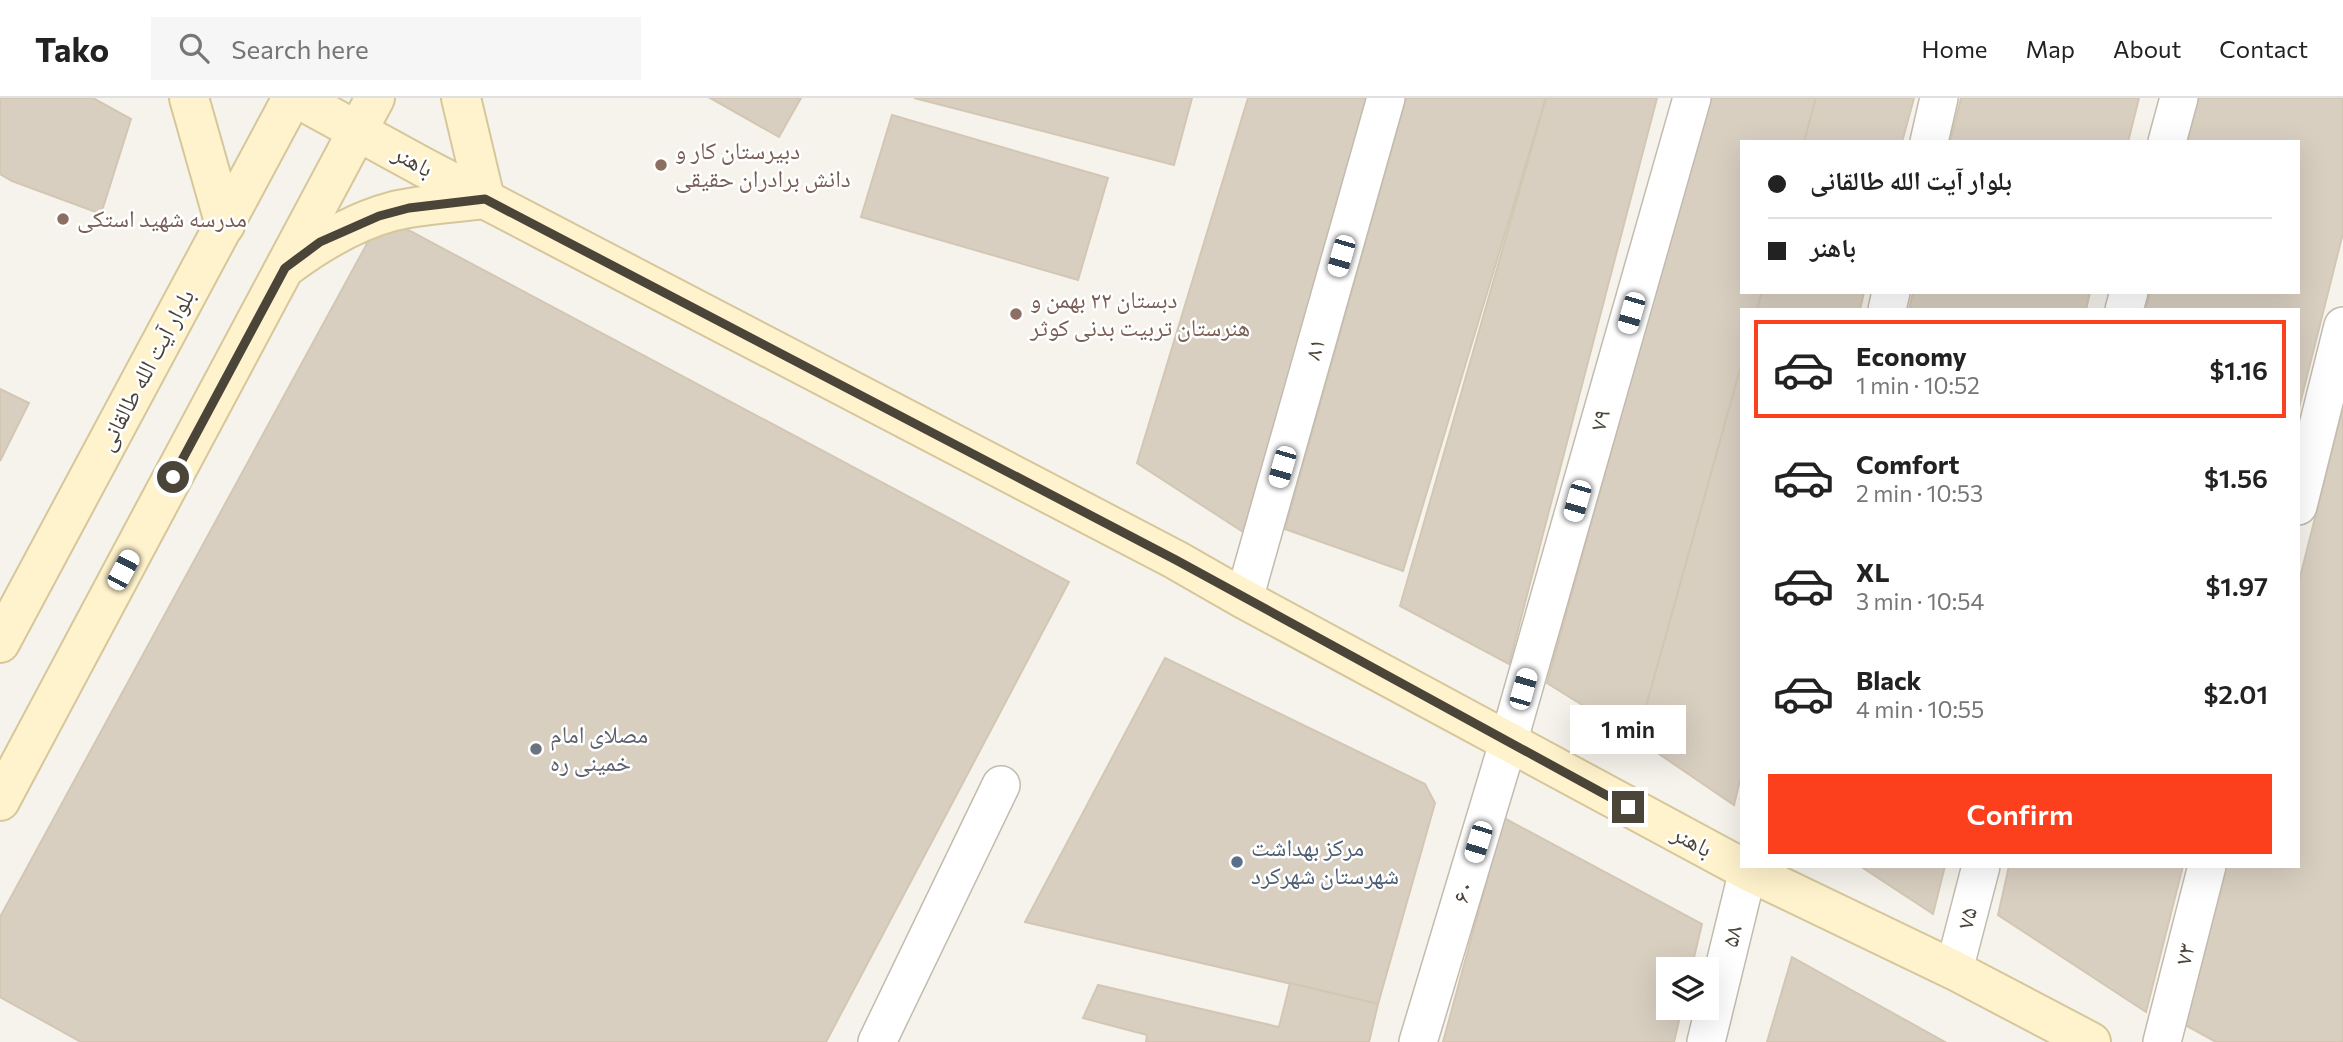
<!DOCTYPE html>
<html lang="en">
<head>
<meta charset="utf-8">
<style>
	:root { --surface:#fff; --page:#f6f6f6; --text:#222; --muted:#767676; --line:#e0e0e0; --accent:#fc3f1d }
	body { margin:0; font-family:Commissioner,"Noto Naskh Arabic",sans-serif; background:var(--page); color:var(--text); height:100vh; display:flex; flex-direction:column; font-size:26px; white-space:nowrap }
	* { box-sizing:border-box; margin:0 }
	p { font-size:23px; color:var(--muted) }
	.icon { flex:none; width:38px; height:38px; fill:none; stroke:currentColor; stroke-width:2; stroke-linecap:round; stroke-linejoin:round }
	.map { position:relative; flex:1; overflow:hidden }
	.drawer { position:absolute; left:1740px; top:210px; width:560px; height:560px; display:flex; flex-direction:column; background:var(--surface); border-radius:0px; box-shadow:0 7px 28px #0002 }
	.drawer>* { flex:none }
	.hud { position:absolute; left:1740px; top:42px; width:560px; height:154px; border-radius:0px; box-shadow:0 7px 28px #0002; display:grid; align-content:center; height:154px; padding:0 28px; background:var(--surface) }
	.controls { position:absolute; left:1656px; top:859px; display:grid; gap:14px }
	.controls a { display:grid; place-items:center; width:63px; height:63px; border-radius:0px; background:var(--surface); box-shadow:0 7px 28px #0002; font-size:35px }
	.end { position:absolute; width:32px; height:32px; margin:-16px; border:9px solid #4b4439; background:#fff; box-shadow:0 0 0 4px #fff }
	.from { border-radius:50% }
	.bubble { position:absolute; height:49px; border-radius:0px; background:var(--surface); box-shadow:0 7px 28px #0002; font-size:23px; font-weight:600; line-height:49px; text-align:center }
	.car { position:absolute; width:21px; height:42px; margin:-21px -10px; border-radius:9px; box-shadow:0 0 5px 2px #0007; background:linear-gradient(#fff 24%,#345 0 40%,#fff 0 76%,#345 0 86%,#fff 0) }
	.hud b { display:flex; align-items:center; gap:24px; height:66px; font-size:26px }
	.hud b+b { border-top:2px solid var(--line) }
	.hud i { width:18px; height:18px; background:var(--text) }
	ul { padding:12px 0 0; list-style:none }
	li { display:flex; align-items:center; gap:21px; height:98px; margin:0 14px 10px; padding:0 14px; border:4px solid transparent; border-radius:0px }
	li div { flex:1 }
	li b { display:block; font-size:26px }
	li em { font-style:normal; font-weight:600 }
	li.current { border-color:var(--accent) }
	li>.icon { width:63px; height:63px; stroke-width:1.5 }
	.action { display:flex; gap:14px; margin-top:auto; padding:14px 28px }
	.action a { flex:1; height:80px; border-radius:0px; background:var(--accent); color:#fff; font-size:28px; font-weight:600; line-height:80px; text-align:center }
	header { display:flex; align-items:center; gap:42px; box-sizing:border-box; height:98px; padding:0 35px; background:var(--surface); border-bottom:2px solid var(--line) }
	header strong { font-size:33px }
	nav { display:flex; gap:38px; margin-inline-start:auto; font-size:24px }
	.search { width:490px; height:63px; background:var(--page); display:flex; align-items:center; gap:18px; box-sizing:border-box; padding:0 24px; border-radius:0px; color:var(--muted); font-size:26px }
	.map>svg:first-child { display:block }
	.building { fill:#d8cfc1; stroke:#d3c7b4; stroke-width:2 }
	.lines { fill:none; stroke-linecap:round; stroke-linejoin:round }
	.street-casing { stroke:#c2bbae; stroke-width:40 }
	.secondary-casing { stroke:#d6c79b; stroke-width:42 }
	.street { stroke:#fff; stroke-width:37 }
	.secondary { stroke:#fff3cd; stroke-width:38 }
	.route { stroke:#4b4439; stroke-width:9 }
	.education-dot { fill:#8d6e63; stroke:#fff; stroke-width:2.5 }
	.worship-dot { fill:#6b7280; stroke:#fff; stroke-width:2.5 }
	.service-dot { fill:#5c6f8a; stroke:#fff; stroke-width:2.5 }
	.labels { text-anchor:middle; stroke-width:5; stroke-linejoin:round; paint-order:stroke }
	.education-label { font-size:24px; fill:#785e54; stroke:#fff; text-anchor:start }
	.street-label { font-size:24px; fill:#4b4439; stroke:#fff }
	.worship-label { font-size:24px; fill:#5b616d; stroke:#fff; text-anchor:start }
	.service-label { font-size:24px; fill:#4e5e75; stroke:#fff; text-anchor:start }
</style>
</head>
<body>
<header>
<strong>Tako</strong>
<div class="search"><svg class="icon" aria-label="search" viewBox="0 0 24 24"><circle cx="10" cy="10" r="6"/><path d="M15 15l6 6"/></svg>Search here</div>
<nav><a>Home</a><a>Map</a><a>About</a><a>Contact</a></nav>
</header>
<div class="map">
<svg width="2343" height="944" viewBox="0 0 2343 944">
	<rect width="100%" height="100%" fill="#f6f3ec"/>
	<g class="building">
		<path d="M0 0H93L131 21 101 116 12 83 0 76Z"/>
		<path d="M710 0H801L779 39Z"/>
		<path d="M914 0H1192L1174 67Z"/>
		<path d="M1248 0H1375L1243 434 1137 365Z"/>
		<path d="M1406 0H1546L1403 473 1285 431Z"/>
		<path d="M1546 0H1657L1509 566 1400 508Z"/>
		<path d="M1709 0H1816L1804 44H1741V194H1762L1757 212H1741V268L1637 641 1547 585Z"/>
		<path d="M1816 0H1914L1902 44H1804Z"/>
		<path d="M1961 0H2139L2128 44H1950Z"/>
		<path d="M2198 0H2343V135L2298 314V212H2146L2150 194H2298V44H2187Z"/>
		<path d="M892 17 1108 80 1078 182 861 119Z"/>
		<path d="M382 118 1069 484 826 944H81L0 899V819Z"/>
		<path d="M1762 194H1864L1860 212H1757Z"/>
		<path d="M1913 194H2090L2086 212H1909Z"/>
		<path d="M1741 268V678L1734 707 1637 641Z"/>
		<path d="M0 291 29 305 0 363Z"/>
		<path d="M2343 309V944H2216L2185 927 2226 768H2298V487Z"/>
		<path d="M1165 560 1425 686 1435 705 1378 906 1025 824Z"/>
		<path d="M1504 720 1702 826 1691 872H1668V910H1682L1674 944H1443Z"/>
		<path d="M1860 768H1945L1933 816Z"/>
		<path d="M2009 768H2183L2146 914 1998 817Z"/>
		<path d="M1792 859 1945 944H1767Z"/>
		<path d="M1290 885 1378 906 1369 944H1146L1147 937 1083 920 1098 887 1279 929Z"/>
	</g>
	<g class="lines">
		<g class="street-casing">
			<g id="street">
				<path d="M1929 44 1939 0"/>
				<path d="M2167 44 2179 0"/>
				<path d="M1887 212 1891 194"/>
				<path d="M2124 212 2129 194"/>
				<path d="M2298 408 2343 228"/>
				<path d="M1244 501 1386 0"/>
				<path d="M1954 872 1981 768"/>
				<path d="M877 944 1001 687"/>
				<path d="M1418 944 1508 645 1692 0"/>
				<path d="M1706 944 1749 768"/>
				<path d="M2162 944 2207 768"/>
			</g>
		</g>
		<g class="secondary-casing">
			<g id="secondary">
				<path d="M189 0 225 127"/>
				<path d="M297 0 423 69 1176 462 1244 501 1748 773 1954 872 2091 944"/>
				<path d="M461 0 485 101"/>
				<path d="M289 167C320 144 356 123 394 113 424 106 455 105 485 101"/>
				<path d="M0 545 292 0"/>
				<path d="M0 703 375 0"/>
			</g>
		</g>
		<use href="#street" class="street"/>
		<use href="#secondary" class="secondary"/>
	</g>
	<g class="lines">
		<path class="route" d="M173 379 285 170 320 144 379 118 409 110 485 101 1176 462 1628 709"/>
	</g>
	<g class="education-dot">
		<circle cx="661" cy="67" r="7"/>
		<circle cx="63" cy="121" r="7"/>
		<circle cx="1016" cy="216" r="7"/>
	</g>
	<circle class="worship-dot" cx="536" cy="651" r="7"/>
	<circle class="service-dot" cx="1237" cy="764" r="7"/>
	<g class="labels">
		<g class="education-label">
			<text x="675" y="61">دبیرستان کار و<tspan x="675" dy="28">دانش برادران حقیقی</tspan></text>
			<text x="77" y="129">مدرسه شهید استکی</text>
			<text x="1030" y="210">دبستان ۲۲ بهمن و<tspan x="1030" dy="28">هنرستان تربیت بدنی کوثر</tspan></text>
		</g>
		<g class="street-label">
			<text transform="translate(413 63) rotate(29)" y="8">باهنر</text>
			<text transform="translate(1315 251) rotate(-74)" y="8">۸۱</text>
			<text transform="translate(146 272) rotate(-62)" y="8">بلوار آیت الله طالقانی</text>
			<text transform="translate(1600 322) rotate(-74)" y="8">۷۹</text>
			<text transform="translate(1692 743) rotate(28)" y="8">باهنر</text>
			<text transform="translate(1463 794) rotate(-73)" y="8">۶۰</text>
			<text transform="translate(1967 820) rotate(-76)" y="8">۷۵</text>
			<text transform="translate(1732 838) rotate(-76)" y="8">۵۸</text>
			<text transform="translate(2185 856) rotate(-76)" y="8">۷۳</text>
		</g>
		<g class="worship-label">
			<text x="550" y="645">مصلای امام<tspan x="550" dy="28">خمینی ره</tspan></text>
		</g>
		<g class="service-label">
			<text x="1251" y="758">مرکز بهداشت<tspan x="1251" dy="28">شهرستان شهرکرد</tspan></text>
		</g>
	</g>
</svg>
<div class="controls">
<a><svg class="icon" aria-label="layers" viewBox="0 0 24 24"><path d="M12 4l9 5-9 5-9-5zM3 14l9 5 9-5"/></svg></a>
</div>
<i class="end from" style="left:173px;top:379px"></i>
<i class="end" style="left:1628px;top:709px"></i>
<div class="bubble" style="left:1570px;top:607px;width:116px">1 min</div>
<i class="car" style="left:1341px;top:158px;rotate:196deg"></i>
<i class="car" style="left:1631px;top:215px;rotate:196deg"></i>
<i class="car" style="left:1282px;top:369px;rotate:196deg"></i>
<i class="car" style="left:1577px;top:403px;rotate:196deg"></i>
<i class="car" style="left:123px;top:472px;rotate:28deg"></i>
<i class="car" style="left:1523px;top:591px;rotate:16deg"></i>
<i class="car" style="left:1478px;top:744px;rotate:197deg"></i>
<div class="hud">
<b><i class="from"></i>بلوار آیت الله طالقانی</b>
<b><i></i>باهنر</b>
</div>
<section class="drawer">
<ul>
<li class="current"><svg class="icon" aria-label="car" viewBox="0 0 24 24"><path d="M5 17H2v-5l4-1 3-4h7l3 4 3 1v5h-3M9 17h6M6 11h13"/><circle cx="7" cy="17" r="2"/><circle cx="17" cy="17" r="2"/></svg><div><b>Economy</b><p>1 min · 10:52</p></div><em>$1.16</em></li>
<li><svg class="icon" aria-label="car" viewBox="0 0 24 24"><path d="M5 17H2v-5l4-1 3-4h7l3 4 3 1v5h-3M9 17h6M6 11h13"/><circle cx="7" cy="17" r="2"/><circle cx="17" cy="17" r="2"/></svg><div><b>Comfort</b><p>2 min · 10:53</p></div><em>$1.56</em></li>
<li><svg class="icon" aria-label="car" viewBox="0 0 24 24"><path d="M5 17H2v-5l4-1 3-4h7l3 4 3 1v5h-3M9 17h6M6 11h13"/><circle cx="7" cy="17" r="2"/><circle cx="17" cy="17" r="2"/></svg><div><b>XL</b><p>3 min · 10:54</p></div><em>$1.97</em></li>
<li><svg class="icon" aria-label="car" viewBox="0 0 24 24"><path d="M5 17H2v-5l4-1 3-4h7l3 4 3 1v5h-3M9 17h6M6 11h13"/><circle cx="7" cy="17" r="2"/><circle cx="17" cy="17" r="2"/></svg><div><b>Black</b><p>4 min · 10:55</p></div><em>$2.01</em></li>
</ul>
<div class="action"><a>Confirm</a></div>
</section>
</div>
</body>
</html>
